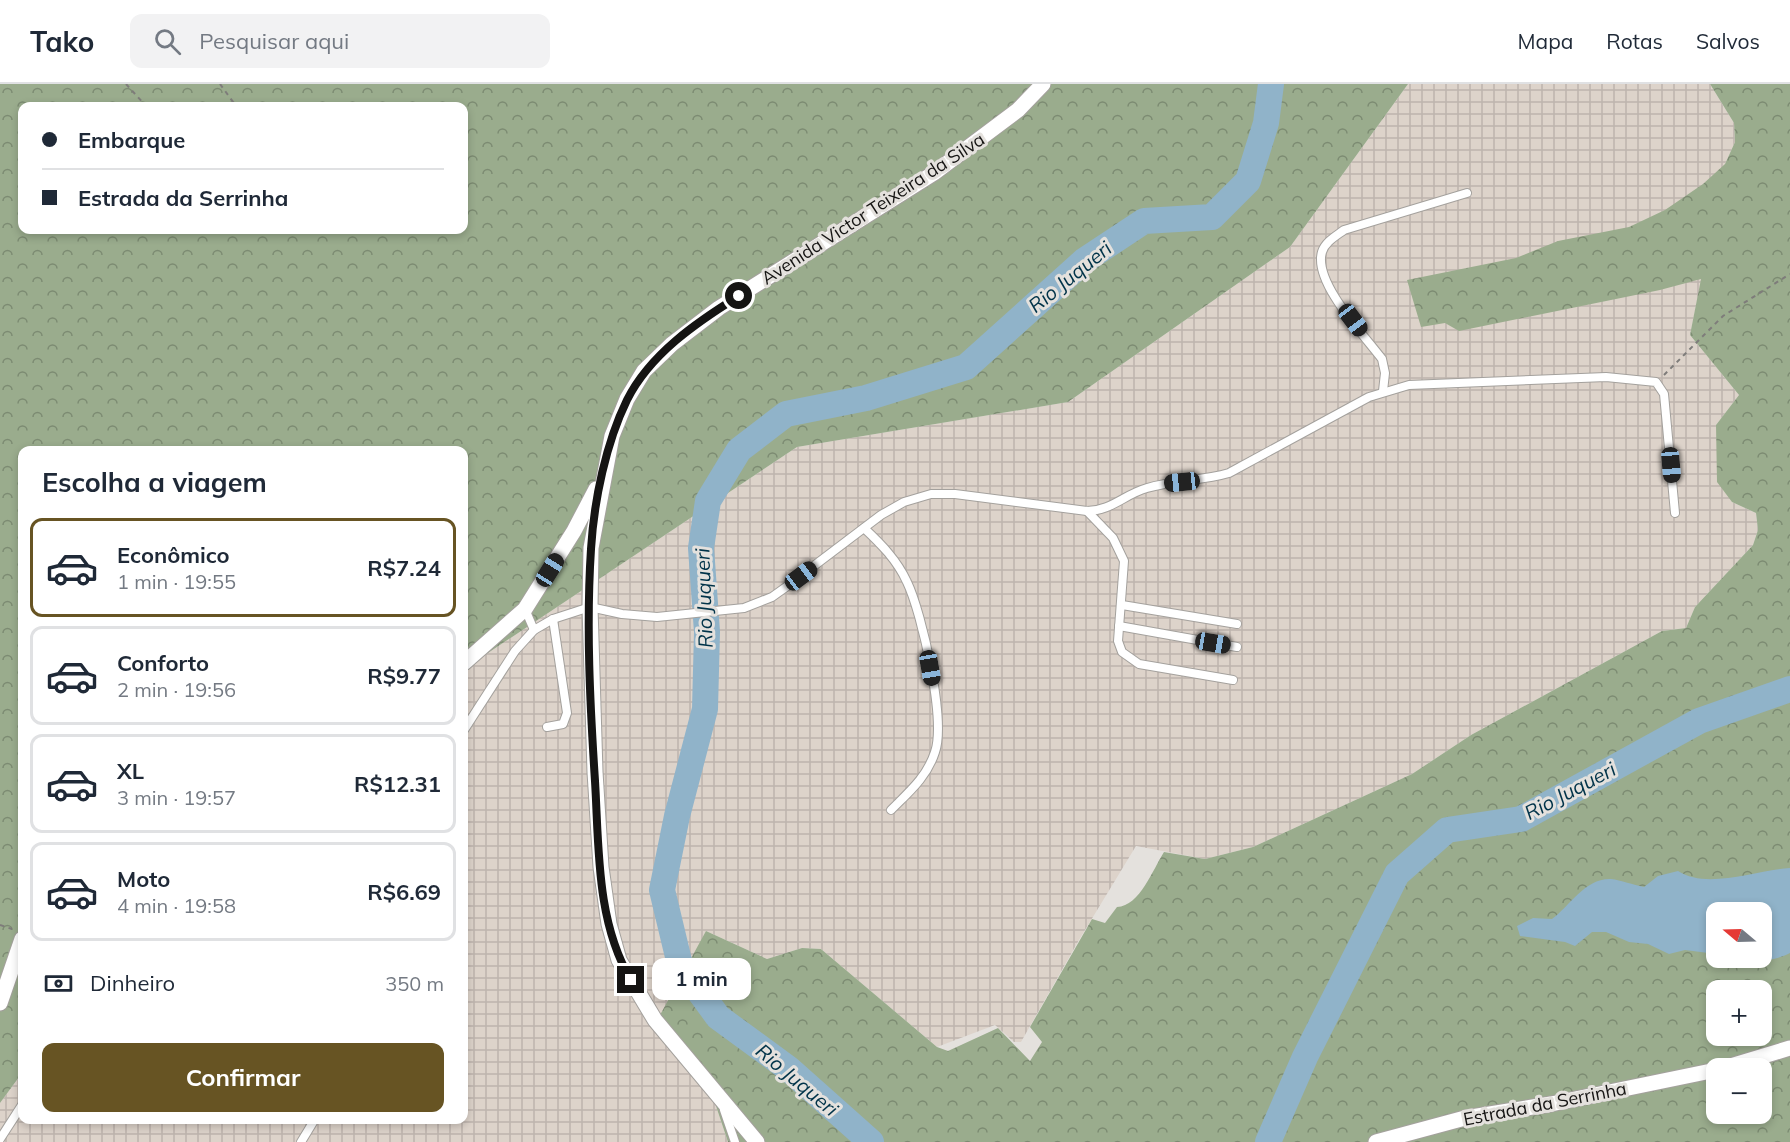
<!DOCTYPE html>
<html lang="pt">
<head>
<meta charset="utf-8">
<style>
	:root { --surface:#fff; --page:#f2f2f3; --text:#1f2937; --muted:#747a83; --line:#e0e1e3; --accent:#675423 }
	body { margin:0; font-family:Mulish,sans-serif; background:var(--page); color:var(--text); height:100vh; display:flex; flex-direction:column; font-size:22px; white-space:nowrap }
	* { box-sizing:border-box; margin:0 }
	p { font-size:20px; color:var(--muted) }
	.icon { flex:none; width:33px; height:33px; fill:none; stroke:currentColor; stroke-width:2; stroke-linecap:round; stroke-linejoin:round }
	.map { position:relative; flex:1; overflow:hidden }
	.drawer { position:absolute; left:18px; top:362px; width:450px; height:678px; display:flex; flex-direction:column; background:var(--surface); border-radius:12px; box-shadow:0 3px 9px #0003 }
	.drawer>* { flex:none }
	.guide { position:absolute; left:18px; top:18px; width:450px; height:132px; border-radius:12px; box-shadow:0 3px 9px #0003; display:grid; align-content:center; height:132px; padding:0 24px; background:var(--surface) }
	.needle { width:39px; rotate:289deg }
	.tools { position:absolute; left:1706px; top:818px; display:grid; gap:12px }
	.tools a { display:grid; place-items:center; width:66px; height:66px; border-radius:12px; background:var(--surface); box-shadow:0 3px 9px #0003; font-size:30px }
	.end { position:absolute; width:27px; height:27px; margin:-14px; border:8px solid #151413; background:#fff; box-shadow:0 0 0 3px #fff }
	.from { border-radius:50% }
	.bubble { position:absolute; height:42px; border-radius:12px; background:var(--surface); box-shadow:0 3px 9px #0003; font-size:20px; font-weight:700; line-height:42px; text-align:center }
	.car { position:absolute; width:18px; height:36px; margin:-18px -9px; border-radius:8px; box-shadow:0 0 4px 2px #0007; background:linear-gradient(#222 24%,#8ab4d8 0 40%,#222 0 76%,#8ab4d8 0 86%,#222 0) }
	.guide b { display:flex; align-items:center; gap:21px; height:57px; font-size:22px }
	.guide b+b { border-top:2px solid var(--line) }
	.guide i { width:15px; height:15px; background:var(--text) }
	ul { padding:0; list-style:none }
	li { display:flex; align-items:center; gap:18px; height:99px; margin:0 12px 9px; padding:0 12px; border:3px solid var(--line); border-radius:12px }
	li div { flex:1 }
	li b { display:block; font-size:22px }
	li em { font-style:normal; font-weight:700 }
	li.selected { border-color:var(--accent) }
	li>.icon { width:54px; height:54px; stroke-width:1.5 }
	h2 { padding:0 24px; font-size:27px; line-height:72px }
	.pay { display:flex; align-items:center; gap:15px; height:66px; padding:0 24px; font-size:22px }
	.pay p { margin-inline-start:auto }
	.primary-button { display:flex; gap:12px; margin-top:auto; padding:12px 24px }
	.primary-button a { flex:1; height:69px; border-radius:12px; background:var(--accent); color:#fff; font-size:24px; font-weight:700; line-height:69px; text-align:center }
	header { display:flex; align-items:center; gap:36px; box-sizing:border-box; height:84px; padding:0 30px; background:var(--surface); border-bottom:2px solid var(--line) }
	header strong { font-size:28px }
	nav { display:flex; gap:33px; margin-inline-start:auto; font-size:21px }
	.search { width:420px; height:54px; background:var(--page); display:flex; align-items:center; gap:15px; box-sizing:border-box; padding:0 21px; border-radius:12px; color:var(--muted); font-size:22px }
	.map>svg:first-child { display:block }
	.industrial { fill:url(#industrial-grid) }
	.forest { fill:url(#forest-crowns); fill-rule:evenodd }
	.water { fill:#90b3c9 }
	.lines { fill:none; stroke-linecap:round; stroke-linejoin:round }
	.river { stroke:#90b3c9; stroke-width:26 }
	.lane-casing { stroke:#a4a19d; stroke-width:10 }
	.street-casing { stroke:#a4a19d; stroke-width:17 }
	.path { stroke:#7e7c7a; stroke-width:2; stroke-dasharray:4.5 4.5; stroke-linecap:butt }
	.lane { stroke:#fff; stroke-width:8 }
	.street { stroke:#fff; stroke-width:15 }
	.route { stroke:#151413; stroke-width:8 }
	.labels { text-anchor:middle; stroke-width:6; stroke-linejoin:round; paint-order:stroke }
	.street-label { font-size:18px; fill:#151413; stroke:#e4e1dd }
	.water-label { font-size:20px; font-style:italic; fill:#003349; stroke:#e4e1dd }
</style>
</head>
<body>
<header>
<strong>Tako</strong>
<div class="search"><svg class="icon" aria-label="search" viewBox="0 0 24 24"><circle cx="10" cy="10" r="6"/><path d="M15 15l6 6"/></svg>Pesquisar aqui</div>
<nav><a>Mapa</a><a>Rotas</a><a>Salvos</a></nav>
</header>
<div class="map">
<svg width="1790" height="1058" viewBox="0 0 1790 1058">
	<defs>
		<pattern id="industrial-grid" width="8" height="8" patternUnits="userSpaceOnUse" patternTransform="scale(1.5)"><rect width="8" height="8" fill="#ddd3ca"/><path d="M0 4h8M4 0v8" fill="none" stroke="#bdb4ad"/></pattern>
		<pattern id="forest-crowns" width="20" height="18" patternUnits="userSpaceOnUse" patternTransform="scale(1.5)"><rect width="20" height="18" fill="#9aac8d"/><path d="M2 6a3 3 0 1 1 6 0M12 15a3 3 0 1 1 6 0" fill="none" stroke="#7c8b72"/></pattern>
	</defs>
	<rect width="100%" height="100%" fill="#e4e1dd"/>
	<path class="industrial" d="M1408 0H1710L1734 39 1735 58 1725 80 1690 251 1739 311 1716 341 1732 418 1756 429 1758 446 1753 461 1695 523 1686 544 1662 547 1471 651 1412 690 1253 763 1205 775 1136 762 1079 856 1021 958H1014L995 941 937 963 821 865 802 864 767 875 706 847 711 1007 728 1058H0V1019L22 989V1035H464V585L797 363 1068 318 1290 163Z"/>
	<g class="forest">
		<path d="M0 0H1408L1290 163 1068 318 797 363 464 585V366H22V989L0 1019ZM22 22H464V146H22Z"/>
		<path d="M1710 0H1790V1058H728L711 1007 654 942 706 847 767 875 802 864 821 865 937 963 948 967 998 944 1030 977 1042 958 1030 943 1092 835 1105 839 1117 823C1140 822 1153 785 1164 768L1205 775 1253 763 1412 690 1471 651 1662 547 1686 544 1695 523 1753 461 1758 446 1756 429 1732 418 1717 398 1716 341 1739 311 1690 251 1701 195 1660 206 1459 247 1445 239 1421 243 1407 196 1516 174 1558 157 1629 143 1665 126 1703 100 1725 80 1735 58 1734 39ZM1716 828H1761V873H1716ZM1716 906H1761V951H1716ZM1716 984H1761V1029H1716Z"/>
	</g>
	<path class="water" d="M1790 784V869C1769 880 1749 876 1726 873H1761V828H1716V870L1685 866 1669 870 1648 860 1629 858 1606 848H1592L1575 862 1565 858 1520 852 1517 842 1533 834 1552 835C1570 822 1585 794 1611 795 1621 796 1633 801 1644 803L1658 792 1678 787C1707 806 1757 786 1790 784Z"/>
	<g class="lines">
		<g class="river">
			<path d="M871 1058 789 985 718 933 680 881 662 806 677 732 705 625 707 548 701 464 708 417 739 366 786 330 866 314 966 283 1085 176 1144 137 1212 133 1248 97 1266 39 1271 0"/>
			<path d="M1268 1058 1305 973 1397 790 1447 746 1521 735 1699 637 1790 605"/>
		</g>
		<g class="lane-casing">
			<g id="lane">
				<path d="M1383 307 1385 289 1382 275C1364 251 1313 198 1322 168 1325 158 1336 152 1344 146L1467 109"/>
				<path d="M1087 427 1113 454 1124 477 1118 557 1122 568 1139 580 1233 596"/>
				<path d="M864 444C881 460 897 476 907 498 922 529 946 636 935 668 927 693 909 708 891 726"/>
				<path d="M1122 521 1237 540"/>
				<path d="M525 525 534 546"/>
				<path d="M1119 542 1237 563"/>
				<path d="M547 643 563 640 567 629 553 535"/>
				<path d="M464 646 515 567 534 546 553 535 590 523 622 530 657 533 744 524 772 513 786 503 881 431 904 418 931 410H955L1087 427C1111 427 1125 410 1147 404 1174 396 1202 397 1229 389L1369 313 1409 301 1606 293 1656 298 1664 310 1675 429"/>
				<path d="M724 1026 735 1058"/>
				<path d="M0 1055 22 1021"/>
				<path d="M301 1058 315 1035"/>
			</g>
		</g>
		<g class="street-casing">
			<g id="street">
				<path d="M464 579 525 525 574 447 596 405"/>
				<path d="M0 919 22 855"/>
				<path d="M1724 984 1790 964"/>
				<path d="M757 1058 655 936 619 876 609 840 601 783 595 688 590 523 591 464 612 352 627 315 644 287 672 260 719 224 934 89 1018 26 1043 0"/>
				<path d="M1376 1058 1465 1034 1551 1020 1716 986"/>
			</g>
		</g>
		<g class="path">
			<path d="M126 0 146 22"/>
			<path d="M220 0 236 22"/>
			<path d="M1664 291 1723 232 1790 190"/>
			<path d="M0 841 12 845"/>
		</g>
		<use href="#lane" class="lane"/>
		<use href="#street" class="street"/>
	</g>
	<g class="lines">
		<path class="route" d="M631 896C596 838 599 762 595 697 590 620 586 542 591 465 594 416 606 359 627 316 650 270 697 238 739 212"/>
	</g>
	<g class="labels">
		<g class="street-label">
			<text transform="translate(873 125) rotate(-33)" y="6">Avenida Victor Teixeira da Silva</text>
			<text transform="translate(1545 1020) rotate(-11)" y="6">Estrada da Serrinha</text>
		</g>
		<g class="water-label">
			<text transform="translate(1070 193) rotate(-39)" y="7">Rio Juqueri</text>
			<text transform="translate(704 514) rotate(-92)" y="7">Rio Juqueri</text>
			<text transform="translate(1570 707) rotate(-28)" y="7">Rio Juqueri</text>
			<text transform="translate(797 996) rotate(40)" y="7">Rio Juqueri</text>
		</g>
	</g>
</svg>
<div class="tools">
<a><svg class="needle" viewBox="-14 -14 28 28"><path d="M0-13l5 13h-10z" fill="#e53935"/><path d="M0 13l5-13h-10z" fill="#747a83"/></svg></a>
<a>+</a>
<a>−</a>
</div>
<i class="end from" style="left:739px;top:212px"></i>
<i class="end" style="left:631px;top:896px"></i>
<div class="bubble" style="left:652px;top:874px;width:99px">1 min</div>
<i class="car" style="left:1353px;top:236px;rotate:143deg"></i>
<i class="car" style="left:1671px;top:381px;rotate:175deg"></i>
<i class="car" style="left:1182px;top:398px;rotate:264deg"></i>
<i class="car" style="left:550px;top:486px;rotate:32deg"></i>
<i class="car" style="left:801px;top:492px;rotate:53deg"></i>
<i class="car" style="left:1213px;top:559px;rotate:100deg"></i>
<i class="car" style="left:930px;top:584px;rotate:170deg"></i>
<div class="guide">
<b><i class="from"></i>Embarque</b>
<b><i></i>Estrada da Serrinha</b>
</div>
<section class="drawer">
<h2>Escolha a viagem</h2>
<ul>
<li class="selected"><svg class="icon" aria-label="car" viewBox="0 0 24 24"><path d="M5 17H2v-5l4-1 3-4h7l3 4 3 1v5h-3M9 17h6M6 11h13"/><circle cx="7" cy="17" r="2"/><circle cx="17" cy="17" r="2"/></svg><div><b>Econômico</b><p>1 min · 19:55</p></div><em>R$7.24</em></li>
<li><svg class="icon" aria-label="car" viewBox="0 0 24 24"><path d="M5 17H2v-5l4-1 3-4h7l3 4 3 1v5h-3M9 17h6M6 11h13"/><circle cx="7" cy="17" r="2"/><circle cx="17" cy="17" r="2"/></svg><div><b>Conforto</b><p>2 min · 19:56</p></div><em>R$9.77</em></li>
<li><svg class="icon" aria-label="car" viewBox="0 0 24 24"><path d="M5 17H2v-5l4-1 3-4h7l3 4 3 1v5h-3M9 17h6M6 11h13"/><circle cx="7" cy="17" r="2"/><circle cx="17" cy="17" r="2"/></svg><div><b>XL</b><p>3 min · 19:57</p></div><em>R$12.31</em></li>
<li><svg class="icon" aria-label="car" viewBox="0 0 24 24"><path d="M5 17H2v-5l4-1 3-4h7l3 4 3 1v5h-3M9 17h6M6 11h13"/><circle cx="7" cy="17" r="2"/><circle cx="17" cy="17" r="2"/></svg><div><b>Moto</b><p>4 min · 19:58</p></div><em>R$6.69</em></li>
</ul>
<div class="pay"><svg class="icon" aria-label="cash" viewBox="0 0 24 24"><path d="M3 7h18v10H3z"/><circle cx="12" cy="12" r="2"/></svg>Dinheiro<p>350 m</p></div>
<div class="primary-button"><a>Confirmar</a></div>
</section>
</div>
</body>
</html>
